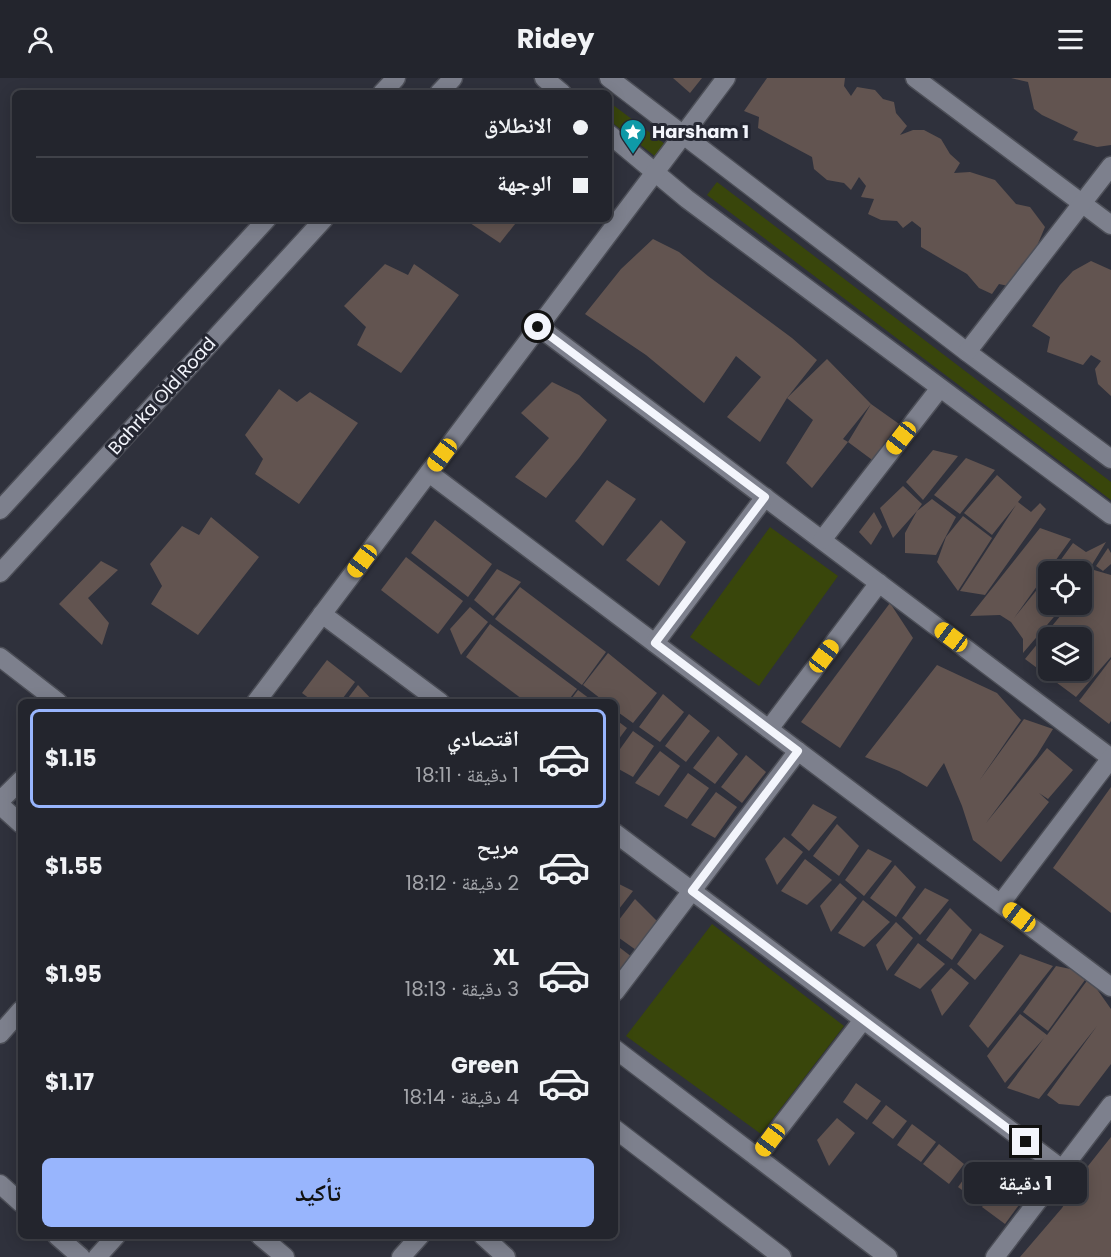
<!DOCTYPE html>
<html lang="ar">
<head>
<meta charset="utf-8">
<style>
	:root { --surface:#23252d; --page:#2f3139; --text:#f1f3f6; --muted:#a3a5aa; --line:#404249; --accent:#98b5fd }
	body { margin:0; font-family:Poppins,"Noto Naskh Arabic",sans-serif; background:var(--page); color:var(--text); direction:rtl; height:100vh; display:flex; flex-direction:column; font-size:22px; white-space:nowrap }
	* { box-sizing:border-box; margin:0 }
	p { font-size:20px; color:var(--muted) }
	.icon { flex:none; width:33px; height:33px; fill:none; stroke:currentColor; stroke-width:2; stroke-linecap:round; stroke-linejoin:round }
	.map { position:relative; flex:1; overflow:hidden; direction:ltr }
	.drawer { position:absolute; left:18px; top:621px; width:600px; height:540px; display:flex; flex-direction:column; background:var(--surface); border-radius:9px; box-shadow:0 3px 15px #0003,0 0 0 2px var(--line); direction:rtl }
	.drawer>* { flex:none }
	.hud { position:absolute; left:12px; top:12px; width:600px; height:132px; border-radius:9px; box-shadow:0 3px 15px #0003,0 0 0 2px var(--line); direction:rtl; display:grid; align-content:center; height:132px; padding:0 24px; background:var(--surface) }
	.tools { position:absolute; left:1038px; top:483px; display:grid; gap:12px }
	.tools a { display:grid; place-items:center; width:54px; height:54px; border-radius:9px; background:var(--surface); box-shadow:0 3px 15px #0003,0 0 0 2px var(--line); font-size:30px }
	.end { position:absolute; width:27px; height:27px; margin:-14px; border:8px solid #f3f5fc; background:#111; box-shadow:0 0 0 3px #111 }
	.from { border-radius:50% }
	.bubble { position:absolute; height:42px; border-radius:9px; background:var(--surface); box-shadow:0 3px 15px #0003,0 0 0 2px var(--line); font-size:20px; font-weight:700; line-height:42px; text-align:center; direction:rtl }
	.car { position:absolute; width:18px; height:36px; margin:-18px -9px; border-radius:8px; box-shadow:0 0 4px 2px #0007; background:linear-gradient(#f5c518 24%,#345 0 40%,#f5c518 0 76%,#345 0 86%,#f5c518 0) }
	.hud b { display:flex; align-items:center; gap:21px; height:57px; font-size:22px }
	.hud b+b { border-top:2px solid var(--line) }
	.hud i { width:15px; height:15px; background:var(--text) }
	ul { padding:10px 0 0; list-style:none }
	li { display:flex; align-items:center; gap:18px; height:99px; margin:0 12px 9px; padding:0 12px; border:3px solid transparent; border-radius:9px }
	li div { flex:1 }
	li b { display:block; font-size:22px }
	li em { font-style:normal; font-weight:700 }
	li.selected { border-color:var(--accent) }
	li>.icon { width:54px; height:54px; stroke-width:1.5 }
	.action { display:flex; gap:12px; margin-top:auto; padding:12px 24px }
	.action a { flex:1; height:69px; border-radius:9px; background:var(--accent); color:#111; font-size:24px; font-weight:700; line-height:69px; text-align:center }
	header { display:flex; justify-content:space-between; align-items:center; height:78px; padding:0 24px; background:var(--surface); font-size:27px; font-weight:700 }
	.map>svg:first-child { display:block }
	.green { fill:#39460b }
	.building { fill:#625450; fill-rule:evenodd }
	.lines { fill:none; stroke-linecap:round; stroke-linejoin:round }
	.minor-casing { stroke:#4c4e57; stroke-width:21 }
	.tertiary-casing { stroke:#4c4e57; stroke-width:21 }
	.minor { stroke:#7d808d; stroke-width:18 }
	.tertiary { stroke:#7d808d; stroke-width:18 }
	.route { stroke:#f3f5fc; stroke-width:8 }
	.labels { text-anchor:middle; stroke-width:6; stroke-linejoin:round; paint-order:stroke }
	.poi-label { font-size:18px; font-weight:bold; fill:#f3f5fc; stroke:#252732; text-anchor:start }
	.street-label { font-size:18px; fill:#f3f5fc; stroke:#252732 }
</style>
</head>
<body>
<header><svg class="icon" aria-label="menu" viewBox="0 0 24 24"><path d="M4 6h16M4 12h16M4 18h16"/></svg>Ridey<svg class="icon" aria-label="person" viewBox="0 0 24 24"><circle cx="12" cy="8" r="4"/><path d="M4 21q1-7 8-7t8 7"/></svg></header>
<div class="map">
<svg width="1111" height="1179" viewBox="0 0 1111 1179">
	<rect width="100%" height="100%" fill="#2f313c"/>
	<g class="green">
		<path d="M609 24 669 69 661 83 609 42Z"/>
		<path d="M717 104 1111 404V422L707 117Z"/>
		<path d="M770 449 838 498 759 608 690 559Z"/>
		<path d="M712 846 844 948 761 1056 626 958Z"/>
	</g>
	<g class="building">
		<path d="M673 0H702L690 15Z"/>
		<path d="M767 0H845L844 8 851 18 857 9 875 12 883 21 894 24 896 35 907 48 900 57 913 52H924L941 61 950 76 960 85 954 95 970 94 995 102 1016 126 1030 129 1045 149 1034 175 1022 186 1008 208 999 206 992 216 979 210 967 196 921 169V150L912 143 903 150 897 143 881 142 868 136 874 121 861 119 866 108 859 99 851 112 844 105 827 102 814 91 812 79 758 50 759 39 744 33Z"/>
		<path d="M1011 0H1111V67L1097 69 1073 62 1078 54 1042 37 1034 31 1028 4Z"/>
		<path d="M464 141H519L500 165Z"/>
		<path d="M653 161 679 174 708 198 792 260 817 282 787 320 760 364 727 339 761 299 736 278 704 325 646 277 585 236 621 191Z"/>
		<path d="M1091 183 1111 192V318L1098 306 1095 291 1101 283 1091 277 1083 287 1047 274 1050 259 1032 248 1060 207 1073 193Z"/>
		<path d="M385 186 408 197 414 186 459 217 401 295 357 267 366 249 344 228Z"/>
		<path d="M827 281 871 326 902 348 875 384 848 364 871 326 843 361 848 364 812 410 786 385 813 342 787 320Z"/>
		<path d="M552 304 579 317 607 342 579 380 546 420 515 399 549 360 521 335Z"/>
		<path d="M279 311 297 324 310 314 358 345 299 426 255 396 263 381 245 357Z"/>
		<path d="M933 372 958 378 923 422 906 404Z"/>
		<path d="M966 380 995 392 960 436 934 417Z"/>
		<path d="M997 397 1022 419 1018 424 1031 434 1040 425 1046 431 985 517 960 513 1016 427 992 457 964 435Z"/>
		<path d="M607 402 636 421 603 468 575 443Z"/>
		<path d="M903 408 922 426 917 433 932 421 956 439 936 477 905 475V455L917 433 893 460 880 430Z"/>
		<path d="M874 434 882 449 871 467 859 454Z"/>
		<path d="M963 438 992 460 958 513 937 484 946 459Z"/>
		<path d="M211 439 259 479 198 557 151 526 162 508 150 486 182 448 199 457Z"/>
		<path d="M435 442 492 486 468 519 411 475Z"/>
		<path d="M661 442 686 464 659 508 626 482Z"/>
		<path d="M1040 450 1071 461 1014 540 1048 498V526H1065L1023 575V561L1011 544 1000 537 970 538Z"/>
		<path d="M1106 464 1082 503V494H1052L1073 465 1086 474Z"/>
		<path d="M1108 470 1111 475V486L1103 493 1096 488Z"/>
		<path d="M406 479 463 523 438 556 381 512Z"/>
		<path d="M101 483 118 492 88 520 109 545 102 567 59 526Z"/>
		<path d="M497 491 521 504 493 538 474 522Z"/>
		<path d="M1094 492 1111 497V579L1076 619 1025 581 1070 526H1082V510ZM1048 560H1082V592H1048Z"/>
		<path d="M520 509 606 574 582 607 495 541Z"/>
		<path d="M890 525 913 560 840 670 801 644Z"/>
		<path d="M470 529 488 544 461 577 450 551Z"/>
		<path d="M490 546 577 611 567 624H526L466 579Z"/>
		<path d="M608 575 657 615 633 645 615 632V624H605L583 607Z"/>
		<path d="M1111 581V643L1109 646 1079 623Z"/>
		<path d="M327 582 355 604 340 624H314L302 615Z"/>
		<path d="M937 587 997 615 1021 642 979 703 1024 641 1053 651 1037 677 986 745 1047 670 1073 692 1048 721 1039 715 1049 724 1001 784 973 762 962 728 944 685 927 709 899 693 865 679Z"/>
		<path d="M358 607 374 624H345Z"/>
		<path d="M578 612 594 624H569Z"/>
		<path d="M663 616 684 634 660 664 639 649Z"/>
		<path d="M689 636 710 653 686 684 665 668Z"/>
		<path d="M615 641 627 650 615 666Z"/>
		<path d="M633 653 654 668 633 699 615 689V678Z"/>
		<path d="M718 658 738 676 715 706 693 690Z"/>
		<path d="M660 673 680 688 659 718 635 705Z"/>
		<path d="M746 677 766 694 742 725 721 709Z"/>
		<path d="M688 695 709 710 687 741 664 728Z"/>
		<path d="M1111 709V835L1053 790Z"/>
		<path d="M716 714 737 729 715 760 691 747Z"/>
		<path d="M813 726 837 739 809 773 791 757Z"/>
		<path d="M837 746 859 768 839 798 813 778Z"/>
		<path d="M784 759 803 774 777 807 765 781Z"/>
		<path d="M868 771 892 783 864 818 845 802Z"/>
		<path d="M805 781 832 802 807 827 781 813Z"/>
		<path d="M895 787 916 809 896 839 870 820Z"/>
		<path d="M615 804 633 813 615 836Z"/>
		<path d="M840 805 857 820 831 854 820 828Z"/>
		<path d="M925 810 949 822 920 857 902 840Z"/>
		<path d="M635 821 657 843 636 872 615 857V847Z"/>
		<path d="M863 822 890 844 864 869 838 855Z"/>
		<path d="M950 830 972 852 952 882 926 862Z"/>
		<path d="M896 844 913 860 887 893 876 867Z"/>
		<path d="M980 855 1004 868 975 902 957 886Z"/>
		<path d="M918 865 945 886 920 911 894 897Z"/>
		<path d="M615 866 632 879 615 896Z"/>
		<path d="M1020 876 1053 888 988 970 969 948Z"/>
		<path d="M1056 888 1090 895 1048 953 1023 934Z"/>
		<path d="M951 890 969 905 942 938 931 912Z"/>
		<path d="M1089 900 1111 931V986L1079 1028 1059 1026 1047 1017 1097 948 1039 1021 1007 1010 1044 960 1005 1005 987 978 1020 936 1047 957Z"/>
		<path d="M856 1005 881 1023 867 1042 843 1024Z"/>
		<path d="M886 1027 907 1043 893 1061 872 1045Z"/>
		<path d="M837 1040 855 1055 829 1088 817 1062Z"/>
		<path d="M912 1046 936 1064 921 1084 897 1067Z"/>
		<path d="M1111 1059V1179H1020L1062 1130 1088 1088Z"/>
		<path d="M939 1066 964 1086 949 1106 923 1086Z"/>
		<path d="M971 1091 991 1107 978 1124 958 1109Z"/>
		<path d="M996 1110 1019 1127 1005 1146 982 1129Z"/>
	</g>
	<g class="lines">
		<g class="minor-casing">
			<g id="minor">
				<path d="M544 0 562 15"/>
				<path d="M609 0 967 274 1111 381"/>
				<path d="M915 0 1111 147"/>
				<path d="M609 56 687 121 1111 437"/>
				<path d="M539 249 1111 680"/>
				<path d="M967 274 1111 88"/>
				<path d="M429 395 1111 909"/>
				<path d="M822 462 940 310"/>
				<path d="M322 536 440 624"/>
				<path d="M655 565 765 419"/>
				<path d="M256 624 726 0"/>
				<path d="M769 651 879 505"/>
				<path d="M0 723 21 702"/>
				<path d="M0 727 21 746"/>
				<path d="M615 755 1062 1091"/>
				<path d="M1001 825 1111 680"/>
				<path d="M615 914 798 673"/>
				<path d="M0 956 21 932"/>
				<path d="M615 971 888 1179"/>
				<path d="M757 1079 863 942"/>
				<path d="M0 1106 21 1125"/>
				<path d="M57 1158 81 1179"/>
				<path d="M260 1158 285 1179"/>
				<path d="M483 1158 506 1179"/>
				<path d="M97 1179 116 1158"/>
				<path d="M401 1179 420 1158"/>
				<path d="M995 1179 1111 1027"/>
			</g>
		</g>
		<g class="tertiary-casing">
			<g id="tertiary">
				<path d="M382 15 396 0"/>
				<path d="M439 15 453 0"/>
				<path d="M0 432 267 141"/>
				<path d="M0 495 324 141"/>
				<path d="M0 579 58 624"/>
				<path d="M615 1051 782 1179"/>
			</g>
		</g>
		<use href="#minor" class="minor"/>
		<use href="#tertiary" class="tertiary"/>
	</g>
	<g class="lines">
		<path class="route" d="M538 249 765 419 655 565 798 673 692 813 1026 1064"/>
	</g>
	<defs>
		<g id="sight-pin" transform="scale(1.35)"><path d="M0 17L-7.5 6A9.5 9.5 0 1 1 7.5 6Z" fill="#0f9aa8" stroke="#252732"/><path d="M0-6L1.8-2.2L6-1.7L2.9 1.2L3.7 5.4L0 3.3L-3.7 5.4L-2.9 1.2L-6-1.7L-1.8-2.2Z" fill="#fff"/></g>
	</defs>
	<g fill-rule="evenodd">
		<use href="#sight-pin" x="633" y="54"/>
	</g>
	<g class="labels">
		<g class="poi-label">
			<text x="652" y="60">Harsham 1</text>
		</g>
		<g class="street-label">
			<text transform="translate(162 318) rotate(-48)" y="6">Bahrka Old Road</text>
		</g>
	</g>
</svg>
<div class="tools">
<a><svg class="icon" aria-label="locate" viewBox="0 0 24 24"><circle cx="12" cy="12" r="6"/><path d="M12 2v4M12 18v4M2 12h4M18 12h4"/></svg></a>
<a><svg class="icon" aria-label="layers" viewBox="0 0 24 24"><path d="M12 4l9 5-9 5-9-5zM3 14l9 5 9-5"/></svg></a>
</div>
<i class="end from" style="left:538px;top:249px"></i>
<i class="end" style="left:1026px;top:1064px"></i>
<div class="bubble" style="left:964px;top:1084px;width:123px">1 دقيقة</div>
<i class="car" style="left:901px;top:360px;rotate:218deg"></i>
<i class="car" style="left:442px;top:377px;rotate:217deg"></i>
<i class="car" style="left:362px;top:483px;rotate:217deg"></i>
<i class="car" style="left:951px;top:559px;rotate:307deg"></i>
<i class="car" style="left:824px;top:578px;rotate:37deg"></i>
<i class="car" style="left:1019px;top:839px;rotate:307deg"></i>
<i class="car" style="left:770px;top:1062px;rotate:217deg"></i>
<div class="hud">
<b><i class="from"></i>الانطلاق</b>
<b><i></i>الوجهة</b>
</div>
<section class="drawer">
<ul>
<li class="selected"><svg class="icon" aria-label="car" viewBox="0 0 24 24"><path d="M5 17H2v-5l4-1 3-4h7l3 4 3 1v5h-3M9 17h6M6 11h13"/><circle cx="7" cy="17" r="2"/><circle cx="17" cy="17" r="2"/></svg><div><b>اقتصادي</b><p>1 دقيقة · 18:11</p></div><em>$1.15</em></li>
<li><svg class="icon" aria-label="car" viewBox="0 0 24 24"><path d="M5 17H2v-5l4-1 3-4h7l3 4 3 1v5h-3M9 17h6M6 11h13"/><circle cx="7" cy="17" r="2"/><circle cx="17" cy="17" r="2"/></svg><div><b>مريح</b><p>2 دقيقة · 18:12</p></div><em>$1.55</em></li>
<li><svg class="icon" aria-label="car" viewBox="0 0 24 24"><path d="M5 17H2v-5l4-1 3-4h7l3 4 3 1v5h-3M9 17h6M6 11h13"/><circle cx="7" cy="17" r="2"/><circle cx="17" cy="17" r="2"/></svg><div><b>XL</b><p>3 دقيقة · 18:13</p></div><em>$1.95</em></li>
<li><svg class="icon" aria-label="car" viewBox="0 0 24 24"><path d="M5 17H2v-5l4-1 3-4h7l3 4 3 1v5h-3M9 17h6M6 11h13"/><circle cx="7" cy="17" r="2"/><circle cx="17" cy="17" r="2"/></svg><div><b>Green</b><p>4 دقيقة · 18:14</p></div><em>$1.17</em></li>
</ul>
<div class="action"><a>تأكيد</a></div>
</section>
</div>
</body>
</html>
